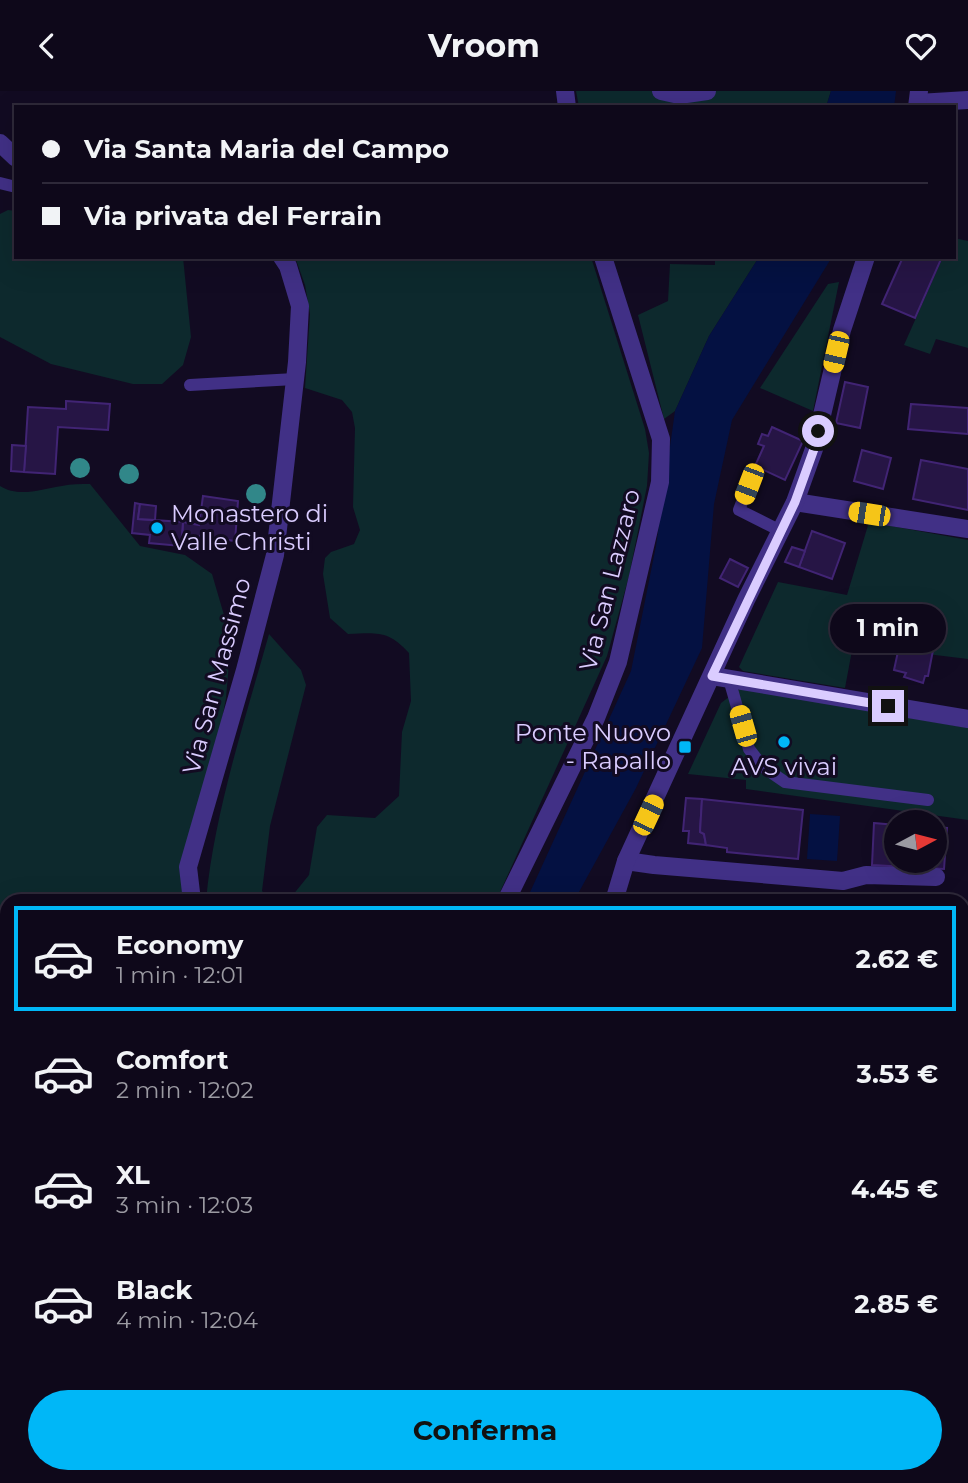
<!DOCTYPE html>
<html lang="it">
<head>
<meta charset="utf-8">
<style>
	:root { --surface:#0e081a; --page:#171123; --text:#f1f3f6; --muted:#9b9aa2; --line:#2e2939; --accent:#00b7f7 }
	body { margin:0; font-family:Montserrat,sans-serif; background:var(--page); color:var(--text); height:100vh; display:flex; flex-direction:column; font-size:26px; white-space:nowrap }
	* { box-sizing:border-box; margin:0 }
	p { font-size:23px; color:var(--muted) }
	.icon { flex:none; width:38px; height:38px; fill:none; stroke:currentColor; stroke-width:2; stroke-linecap:round; stroke-linejoin:round }
	.map { position:relative; flex:1; overflow:hidden }
	.details { position:absolute; left:0px; top:803px; width:970px; height:590px; display:flex; flex-direction:column; background:var(--surface); border-radius:21px 21px 0 0; box-shadow:0 7px 28px #0002,0 0 0 2px var(--line) }
	.details>* { flex:none }
	.guide { position:absolute; left:14px; top:14px; width:942px; height:154px; border-radius:0px; box-shadow:0 7px 28px #0002,0 0 0 2px var(--line); display:grid; align-content:center; height:154px; padding:0 28px; background:var(--surface) }
	.needle { width:46px; rotate:83deg }
	.tools { position:absolute; left:884px; top:719px; display:grid; gap:14px }
	.tools a { display:grid; place-items:center; width:63px; height:63px; border-radius:50%; background:var(--surface); box-shadow:0 7px 28px #0002,0 0 0 2px var(--line); font-size:35px }
	.end { position:absolute; width:32px; height:32px; margin:-16px; border:9px solid #daccff; background:#111; box-shadow:0 0 0 4px #111 }
	.from { border-radius:50% }
	.bubble { position:absolute; height:49px; border-radius:24px; background:var(--surface); box-shadow:0 7px 28px #0002,0 0 0 2px var(--line); font-size:23px; font-weight:700; line-height:49px; text-align:center }
	.car { position:absolute; width:21px; height:42px; margin:-21px -10px; border-radius:9px; box-shadow:0 0 5px 2px #0007; background:linear-gradient(#f5c518 24%,#345 0 40%,#f5c518 0 76%,#345 0 86%,#f5c518 0) }
	.guide b { display:flex; align-items:center; gap:24px; height:66px; font-size:26px }
	.guide b+b { border-top:2px solid var(--line) }
	.guide i { width:18px; height:18px; background:var(--text) }
	ul { padding:12px 0 0; list-style:none }
	li { display:flex; align-items:center; gap:21px; height:105px; margin:0 14px 10px; padding:0 14px; border:4px solid transparent; border-radius:0px }
	li div { flex:1 }
	li b { display:block; font-size:26px }
	li em { font-style:normal; font-weight:700 }
	li.current { border-color:var(--accent) }
	li>.icon { width:63px; height:63px; stroke-width:1.5 }
	.cta { display:flex; gap:14px; margin-top:auto; padding:14px 28px }
	.cta a { flex:1; height:80px; border-radius:42px; background:var(--accent); color:#111; font-size:28px; font-weight:700; line-height:80px; text-align:center }
	header { display:flex; justify-content:space-between; align-items:center; height:91px; padding:0 28px; background:var(--surface); font-size:32px; font-weight:700 }
	.map>svg:first-child { display:block }
	.green { fill:#0d292d }
	.water { fill:#041142 }
	.lines { fill:none; stroke-linecap:round; stroke-linejoin:round }
	.stream { stroke:#041142; stroke-width:7 }
	.building { fill:#261545; stroke:#412474; stroke-width:2 }
	.service { stroke:#413086; stroke-width:12 }
	.minor { stroke:#413086; stroke-width:18 }
	.tertiary { stroke:#413086; stroke-width:18 }
	.tree { fill:#318789 }
	.route { stroke:#daccff; stroke-width:9 }
	.poi-dot { fill:#00b7f7; stroke:#120b22; stroke-width:2.5 }
	.labels { text-anchor:middle; stroke-width:6; stroke-linejoin:round; paint-order:stroke }
	.poi-label { font-size:24px; fill:#daccff; stroke:#120b22; text-anchor:start }
	.street-label { font-size:24px; fill:#daccff; stroke:#120b22 }
</style>
</head>
<body>
<header><svg class="icon" aria-label="back" viewBox="0 0 24 24"><path d="M15 5l-7 7 7 7"/></svg>Vroom<svg class="icon" aria-label="heart" viewBox="0 0 24 24"><path d="M12 20l-8-8c-3-5 5-10 8-4 3-6 11-1 8 4z"/></svg></header>
<div class="map">
<svg width="968" height="1392" viewBox="0 0 968 1392">
	<rect width="100%" height="100%" fill="#120b22"/>
	<g class="green">
		<path d="M576 0H831L826 16H755V14L733 16H579Z"/>
		<path d="M8 119 16 120V166H183L191 246 183 274 162 293H133L51 273 0 246V123Z"/>
		<path d="M954 147 968 150V257L936 248 930 263 904 254 943 166H954Z"/>
		<path d="M295 166H591L645 338 649 362 647 395 629 485 607 565 496 810H288L309 784 317 736 327 724 375 727 399 705 402 641 411 610 409 562C388 539 377 542 348 543L330 527 323 483 325 467 331 461 354 453 360 439 353 416 355 337 352 321 342 309 305 297 310 223 305 194Z"/>
		<path d="M715 166H759L709 245 675 320 664 328 638 224 668 210 670 173 715 174Z"/>
		<path d="M839 191 813 320 760 297 828 193Z"/>
		<path d="M90 393 140 455 185 464 212 483 231 548 226 607 209 698 180 810H7V1386H197V1392H0V395C19 407 41 398 62 395 71 393 81 393 90 393Z"/>
		<path d="M869 431 968 449V568L853 554 845 597 743 580 739 576 778 491 847 504Z"/>
		<path d="M269 543 301 579 306 594 270 735 262 800 271 810H206C214 722 245 629 269 543Z"/>
		<path d="M741 597 968 637V729L746 698V689L688 683 721 612Z"/>
		<path d="M962 931 968 932V1079L962 1078Z"/>
		<path d="M963 1300 968 1301V1392H756L755 1386H962Z"/>
		<path d="M304 1386H574V1392H301Z"/>
	</g>
	<g class="water">
		<path d="M831 0H896L894 16H826Z"/>
		<path d="M759 166H832L732 329 714 413 702 557 636 697 574 810H526L631 580 656 455 675 320 709 245Z"/>
		<path d="M810 723 840 725 837 770 807 768Z"/>
		<path d="M218 1386H277L275 1392H214Z"/>
	</g>
	<g class="lines">
		<path class="stream" d="M0 1144 7 1149"/>
	</g>
	<g class="building">
		<path d="M903 166H942L915 227 882 213Z"/>
		<path d="M845 291 868 296 860 337 836 332Z"/>
		<path d="M66 310 110 313 108 339 58 336 55 383 24 381 28 316 66 318Z"/>
		<path d="M911 313 968 317V343L908 338Z"/>
		<path d="M772 336 803 350 785 389 755 375 764 355 758 353 762 343 768 345Z"/>
		<path d="M12 354 26 355 24 381 11 380Z"/>
		<path d="M862 359 891 367 883 398 854 390Z"/>
		<path d="M921 369 968 378V419L913 408Z"/>
		<path d="M203 405 238 410 235 450 200 445V453L182 450 183 431 199 434Z"/>
		<path d="M135 412 140 413 138 428 183 431 181 455 149 452 150 444 132 442Z"/>
		<path d="M140 413 156 415 155 429 138 428Z"/>
		<path d="M812 440 845 452 832 488 799 476Z"/>
		<path d="M792 456 805 460 799 476 785 471Z"/>
		<path d="M730 468 748 477 738 496 720 487Z"/>
		<path d="M902 542 935 549 928 585H925L923 592 904 586 906 582 894 579Z"/>
		<path d="M686 707 702 708 700 741 704 743 706 754 688 752 689 740H683Z"/>
		<path d="M702 708 803 719 798 768 727 761V757L706 754 704 743 700 741Z"/>
		<path d="M874 732 896 734V770H934V736L947 737 944 778 872 774Z"/>
		<path d="M688 802 761 804 760 810H664V808L688 809Z"/>
		<path d="M848 805 919 807V810H848Z"/>
		<path d="M962 1078 968 1079 966 1137 962 1136Z"/>
		<path d="M965 1197H968V1277L962 1276V1213Z"/>
		<path d="M962 1300 968 1301V1361L962 1360Z"/>
		<path d="M646 1386H685L686 1392H644Z"/>
		<path d="M694 1386H724L725 1392H695Z"/>
		<rect x="812" y="1386" width="39" height="6"/>
	</g>
	<g class="lines">
		<g class="service">
			<path d="M0 92 16 96"/>
			<path d="M190 294 295 288"/>
			<path d="M749 393 739 419 781 440"/>
			<path d="M729 588 749 658 763 676 785 691 928 709"/>
			<path d="M0 1185 7 1190"/>
			<path d="M562 1386 563 1392"/>
			<path d="M106 1392 108 1386"/>
		</g>
		<g class="minor">
			<path d="M565 0 567 16"/>
			<path d="M661 0 679 4 707 0"/>
			<path d="M918 12 968 9"/>
			<path d="M0 52 16 67"/>
			<path d="M795 411 968 438"/>
			<path d="M712 585 968 628"/>
			<path d="M626 770 654 774 843 790 866 784 936 786"/>
			<path d="M192 810 188 776 245 579 275 464 297 271 300 215 288 175 282 166"/>
			<path d="M506 810 596 627 618 571 660 391 661 348 603 166"/>
			<path d="M962 1186H968"/>
			<path d="M962 1291 968 1292"/>
		</g>
		<g class="tertiary">
			<path d="M917 16 919 0"/>
			<path d="M614 810 626 770 746 509 795 411 814 358 842 239 866 166"/>
			<path d="M738 1386 739 1392"/>
		</g>
	</g>
	<g class="tree">
		<circle cx="80" cy="377" r="10"/>
		<circle cx="129" cy="383" r="10"/>
		<circle cx="256" cy="403" r="10"/>
	</g>
	<g class="lines">
		<path class="route" d="M818 340 814 358 795 411 712 585 888 615"/>
	</g>
	<g class="poi-dot">
		<circle cx="157" cy="437" r="7"/>
		<circle cx="784" cy="651" r="7"/>
		<rect x="678" y="649" width="14" height="14" rx="3.5"/>
	</g>
	<g class="labels">
		<g class="poi-label">
			<text x="171" y="431">Monastero di<tspan x="171" dy="28">Valle Christi</tspan></text>
			<text x="671" y="650" text-anchor="end">Ponte Nuovo<tspan x="671" dy="28">- Rapallo</tspan></text>
			<text x="784" y="684" text-anchor="middle">AVS vivai</text>
		</g>
		<g class="street-label">
			<text transform="translate(610 489) rotate(-76)" y="8">Via San Lazzaro</text>
			<text transform="translate(217 585) rotate(-75)" y="8">Via San Massimo</text>
		</g>
	</g>
</svg>
<div class="tools">
<a><svg class="needle" viewBox="-14 -14 28 28"><path d="M0-13l5 13h-10z" fill="#e53935"/><path d="M0 13l5-13h-10z" fill="#9b9aa2"/></svg></a>
</div>
<i class="end from" style="left:818px;top:340px"></i>
<i class="end" style="left:888px;top:615px"></i>
<div class="bubble" style="left:830px;top:513px;width:116px">1 min</div>
<i class="car" style="left:836px;top:261px;rotate:193deg"></i>
<i class="car" style="left:749px;top:393px;rotate:201deg"></i>
<i class="car" style="left:869px;top:423px;rotate:279deg"></i>
<i class="car" style="left:743px;top:635px;rotate:344deg"></i>
<i class="car" style="left:648px;top:724px;rotate:25deg"></i>
<div class="guide">
<b><i class="from"></i>Via Santa Maria del Campo</b>
<b><i></i>Via privata del Ferrain</b>
</div>
<section class="details">
<ul>
<li class="current"><svg class="icon" aria-label="car" viewBox="0 0 24 24"><path d="M5 17H2v-5l4-1 3-4h7l3 4 3 1v5h-3M9 17h6M6 11h13"/><circle cx="7" cy="17" r="2"/><circle cx="17" cy="17" r="2"/></svg><div><b>Economy</b><p>1 min · 12:01</p></div><em>2.62 €</em></li>
<li><svg class="icon" aria-label="car" viewBox="0 0 24 24"><path d="M5 17H2v-5l4-1 3-4h7l3 4 3 1v5h-3M9 17h6M6 11h13"/><circle cx="7" cy="17" r="2"/><circle cx="17" cy="17" r="2"/></svg><div><b>Comfort</b><p>2 min · 12:02</p></div><em>3.53 €</em></li>
<li><svg class="icon" aria-label="car" viewBox="0 0 24 24"><path d="M5 17H2v-5l4-1 3-4h7l3 4 3 1v5h-3M9 17h6M6 11h13"/><circle cx="7" cy="17" r="2"/><circle cx="17" cy="17" r="2"/></svg><div><b>XL</b><p>3 min · 12:03</p></div><em>4.45 €</em></li>
<li><svg class="icon" aria-label="car" viewBox="0 0 24 24"><path d="M5 17H2v-5l4-1 3-4h7l3 4 3 1v5h-3M9 17h6M6 11h13"/><circle cx="7" cy="17" r="2"/><circle cx="17" cy="17" r="2"/></svg><div><b>Black</b><p>4 min · 12:04</p></div><em>2.85 €</em></li>
</ul>
<div class="cta"><a>Conferma</a></div>
</section>
</div>
</body>
</html>
